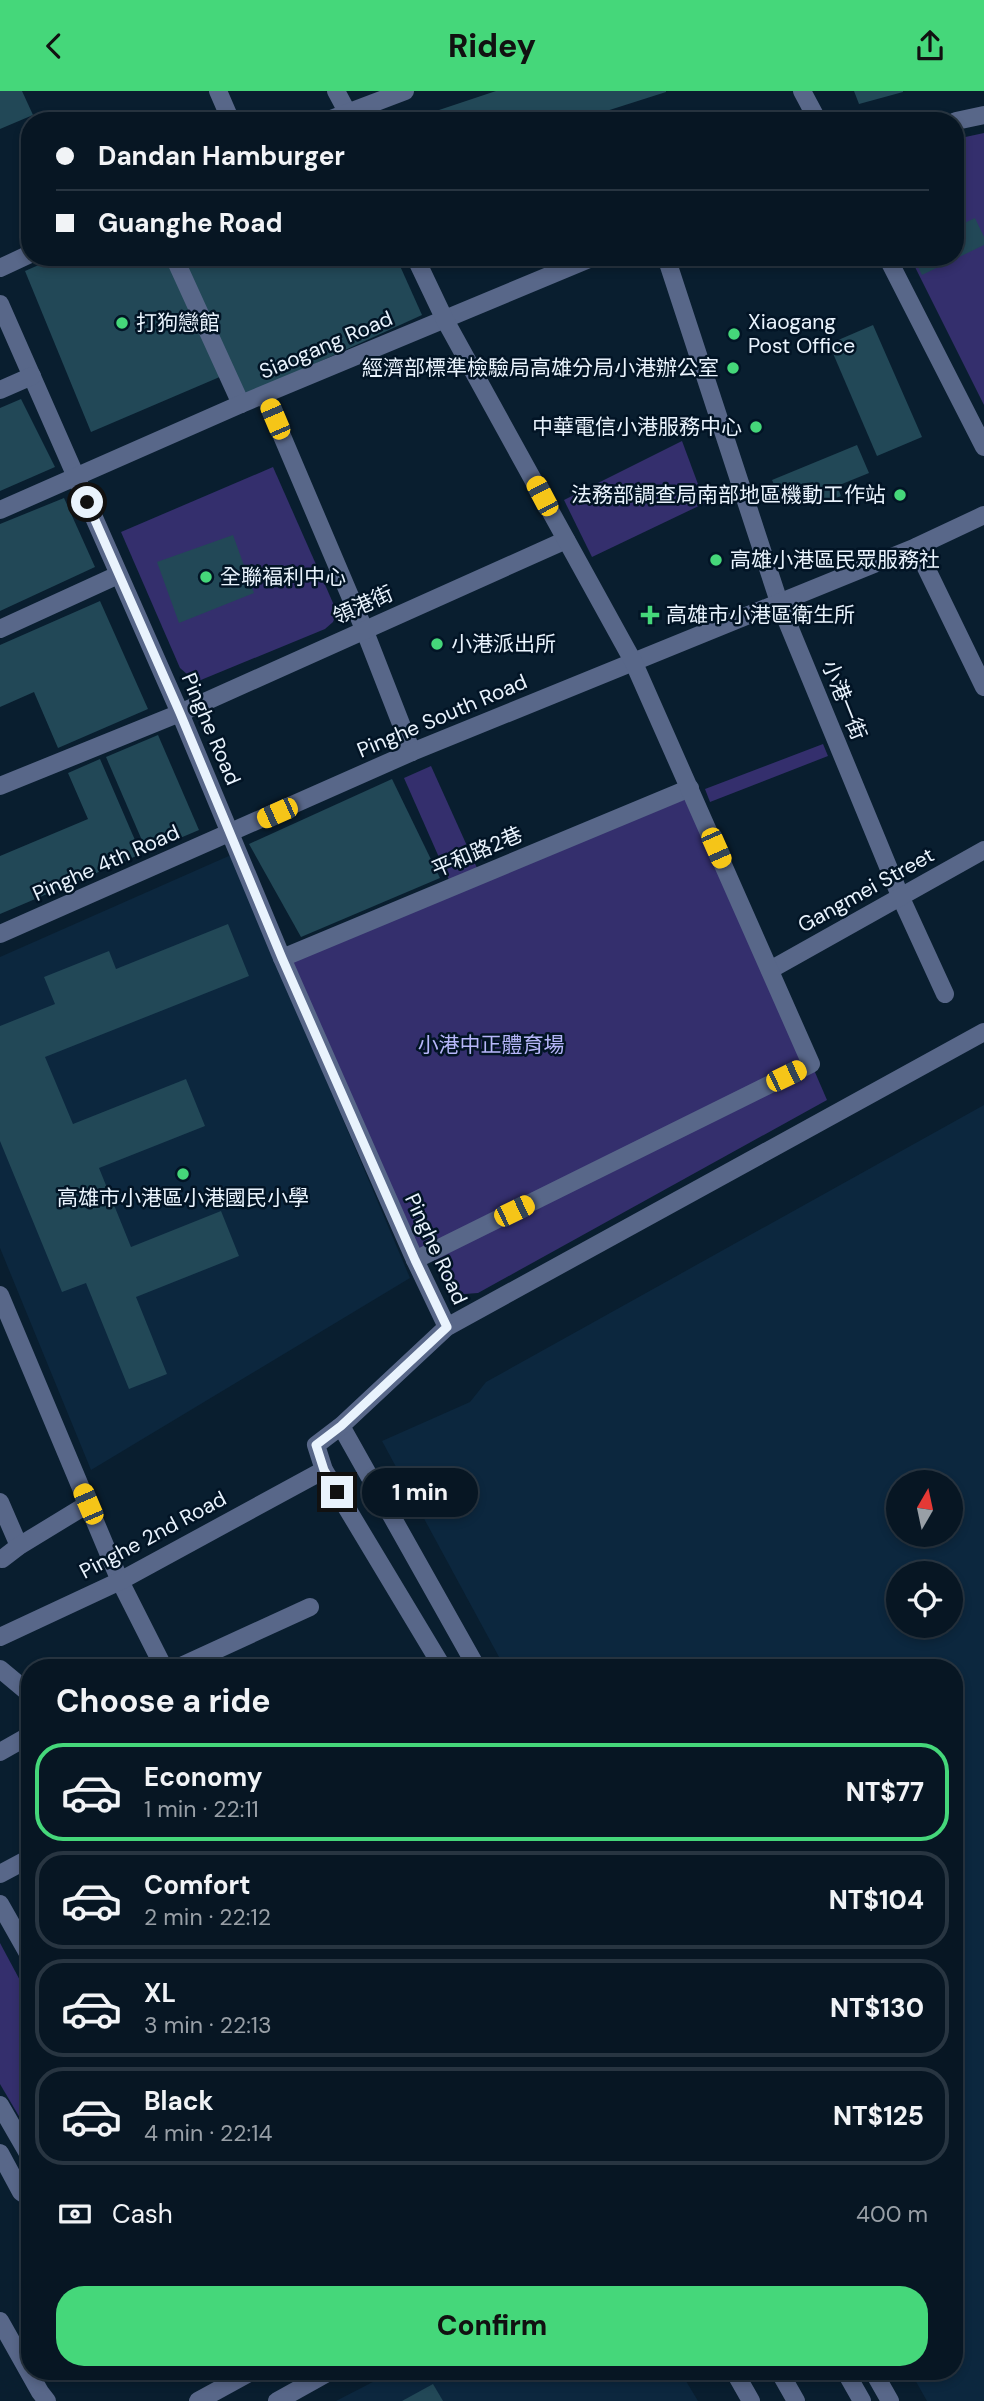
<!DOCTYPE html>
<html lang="en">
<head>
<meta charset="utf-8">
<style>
	:root { --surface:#071623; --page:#101f2b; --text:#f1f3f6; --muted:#989fa6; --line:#283541; --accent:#45d77a }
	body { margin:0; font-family:"DM Sans","Noto Sans TC",sans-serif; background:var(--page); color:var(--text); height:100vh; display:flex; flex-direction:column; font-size:26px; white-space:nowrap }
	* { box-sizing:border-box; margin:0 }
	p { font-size:23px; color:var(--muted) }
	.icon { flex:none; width:38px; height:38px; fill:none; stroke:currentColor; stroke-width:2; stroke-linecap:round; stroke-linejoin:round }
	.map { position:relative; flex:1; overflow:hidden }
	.drawer { position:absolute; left:21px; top:1568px; width:942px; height:721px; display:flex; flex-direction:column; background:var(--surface); border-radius:28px; box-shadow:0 4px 10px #0003,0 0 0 2px var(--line) }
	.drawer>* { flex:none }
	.guide { position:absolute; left:21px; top:21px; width:943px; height:154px; border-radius:28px; box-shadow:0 4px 10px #0003,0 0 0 2px var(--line); display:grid; align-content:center; height:154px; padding:0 35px; background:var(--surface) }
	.needle { width:46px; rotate:9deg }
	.tools { position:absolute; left:886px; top:1379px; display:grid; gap:14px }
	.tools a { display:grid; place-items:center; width:77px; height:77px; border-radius:50%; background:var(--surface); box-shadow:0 4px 10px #0003,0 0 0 2px var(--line); font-size:35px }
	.end { position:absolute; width:32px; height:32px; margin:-16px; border:9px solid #e9f3fd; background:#111; box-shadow:0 0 0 4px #111 }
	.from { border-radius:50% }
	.bubble { position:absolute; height:49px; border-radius:24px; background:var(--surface); box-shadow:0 4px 10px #0003,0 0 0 2px var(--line); font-size:23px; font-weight:800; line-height:49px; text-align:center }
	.car { position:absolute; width:21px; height:42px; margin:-21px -10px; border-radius:9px; box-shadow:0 0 5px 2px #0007; background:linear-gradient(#f5c518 24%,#345 0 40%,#f5c518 0 76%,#345 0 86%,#f5c518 0) }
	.guide b { display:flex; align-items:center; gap:24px; height:66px; font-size:26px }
	.guide b+b { border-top:2px solid var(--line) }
	.guide i { width:18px; height:18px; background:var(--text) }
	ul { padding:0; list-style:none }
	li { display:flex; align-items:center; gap:21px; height:98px; margin:0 14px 10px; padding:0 21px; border:4px solid var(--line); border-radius:28px }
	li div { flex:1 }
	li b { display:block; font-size:26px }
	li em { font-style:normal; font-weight:800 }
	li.current { border-color:var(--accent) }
	li>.icon { width:63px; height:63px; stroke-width:1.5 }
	h2 { padding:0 35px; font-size:32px; line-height:84px }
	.pay { display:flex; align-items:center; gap:18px; height:77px; padding:0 35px; font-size:26px }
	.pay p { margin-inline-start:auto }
	.button { display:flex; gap:14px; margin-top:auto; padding:14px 35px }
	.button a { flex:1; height:80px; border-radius:28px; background:var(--accent); color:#111; font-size:28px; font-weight:800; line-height:80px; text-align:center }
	header { display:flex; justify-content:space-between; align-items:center; height:91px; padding:0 35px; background:var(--accent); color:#111; font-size:32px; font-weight:800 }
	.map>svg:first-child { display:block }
	.built { fill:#0c273e; fill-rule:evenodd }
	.green { fill:#342f6d }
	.building { fill:#224857 }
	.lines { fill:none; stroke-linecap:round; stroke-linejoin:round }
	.street { stroke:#586789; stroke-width:18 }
	.route { stroke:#e9f3fd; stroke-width:9 }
	.poi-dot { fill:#45d77a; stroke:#021425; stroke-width:2.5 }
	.labels { text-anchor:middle; stroke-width:5; stroke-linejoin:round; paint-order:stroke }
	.poi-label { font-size:21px; fill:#e9f3fd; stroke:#021425; text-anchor:start }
	.street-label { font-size:21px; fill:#e9f3fd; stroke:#021425 }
	.park-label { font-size:21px; fill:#b7b7fa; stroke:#021425 }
</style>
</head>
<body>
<header><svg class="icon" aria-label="back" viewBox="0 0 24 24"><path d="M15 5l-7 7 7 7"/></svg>Ridey<svg class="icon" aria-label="share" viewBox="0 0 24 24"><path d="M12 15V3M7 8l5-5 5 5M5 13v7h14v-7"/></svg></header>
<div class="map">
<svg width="984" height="2310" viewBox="0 0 984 2310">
	<rect width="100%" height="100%" fill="#091e2f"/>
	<g class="built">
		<path d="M231 764 410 1187 91 1379 0 1157V866Z"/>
		<path d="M984 1014V2310H927L910 2280H954V1577H505L382 1350 470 1311 486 1291ZM950 1391V1444H898V1391ZM898 1482H950V1535H898Z"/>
		<path d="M394 2280H680L698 2310H336Z"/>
	</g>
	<g class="green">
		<path d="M984 42V314L910 166H956V48Z"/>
		<path d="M682 350 705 412 592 466 564 409Z"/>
		<path d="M273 376 337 521 333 531 325 538 196 591 180 577 121 441Z"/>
		<path d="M823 653 828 665 710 711 705 698Z"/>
		<path d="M431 675 477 777 449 789 404 687Z"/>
		<path d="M688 704 808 971 413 1162 287 873Z"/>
		<path d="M814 979 827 1009 478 1202 451 1204 434 1166Z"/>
		<path d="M0 1852 30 1908V2044L0 1993Z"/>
	</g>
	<g class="building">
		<path d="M0 0H22L33 24 0 38Z"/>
		<path d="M496 0H666V1L575 30H406Z"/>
		<path d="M854 0H903V1L859 13Z"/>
		<path d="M975 127 984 146V154L922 184 913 166H956V136Z"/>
		<path d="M57 166H168L222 285 91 341 25 180Z"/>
		<path d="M181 166H396L422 224 244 305Z"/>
		<path d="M873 234 922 346 877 365 829 253Z"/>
		<path d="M21 308 55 376 0 400V317Z"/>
		<path d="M857 354 869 382 837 395 841 405 819 414 814 403 784 415 772 389Z"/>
		<path d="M64 407 95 476 0 520V433Z"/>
		<path d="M233 444 254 502 179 532 157 471Z"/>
		<path d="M100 510 148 618 58 657 34 601 0 616V554Z"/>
		<path d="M158 644 199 739 147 761 106 666Z"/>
		<path d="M100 668 141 763 0 823V765L88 728 68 682Z"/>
		<path d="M392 688 440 787 301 846 249 753Z"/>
		<path d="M228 833 249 885 45 966 73 1033 186 988 205 1035 99 1077 131 1156 221 1120 239 1165 136 1206 167 1283 129 1298 86 1192 62 1201 0 1050V935L55 913 44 886 109 860 116 878Z"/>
		<path d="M433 2293 443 2310H402Z"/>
	</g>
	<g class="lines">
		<g class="street">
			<path d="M218 0 231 30"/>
			<path d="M336 0 352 30"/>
			<path d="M802 0 818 30"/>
			<path d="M326 30 405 0"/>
			<path d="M956 30 984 24"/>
			<path d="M174 166 241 313"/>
			<path d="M666 166 779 511 901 807 945 903"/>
			<path d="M887 166 984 356"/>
			<path d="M0 177 30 163"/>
			<path d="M0 213 180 622 282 867 415 1169 447 1236"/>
			<path d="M0 299 32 285"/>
			<path d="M265 305 364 538 412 661"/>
			<path d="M0 419 241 313 594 166"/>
			<path d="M916 456 984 596"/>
			<path d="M0 538 118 484"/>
			<path d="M0 695 180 622 566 449"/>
			<path d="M0 843 412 661 916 456 984 424"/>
			<path d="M282 867 690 697"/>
			<path d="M770 879 984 759"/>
			<path d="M415 1169 811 973 633 570 445 229 415 166"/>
			<path d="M0 1204 120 1490 164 1577"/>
			<path d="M341 1335 477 1577"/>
			<path d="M0 1411 19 1455"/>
			<path d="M2 1468 19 1455 88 1413"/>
			<path d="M0 1546 120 1490 324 1379"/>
			<path d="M177 1577 310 1516"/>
			<path d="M443 1577 324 1379 316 1354 341 1335 447 1236 984 941"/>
			<path d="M0 1578 30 1603"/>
			<path d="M0 1661 30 1644"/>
			<path d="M0 1783 30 1767"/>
			<path d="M0 1813 30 1866"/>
			<path d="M0 2014 30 2066"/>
			<path d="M0 2062 21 2101 30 2107"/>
			<path d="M0 2230 40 2301 47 2310"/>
			<path d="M734 2280 751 2310"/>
			<path d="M779 2280 796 2310"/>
			<path d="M845 2280 862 2310"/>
			<path d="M873 2280 890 2310"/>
			<path d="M198 2310 253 2280"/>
			<path d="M277 2310 331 2280"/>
		</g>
	</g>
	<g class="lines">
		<path class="route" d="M87 411 180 622 282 867 415 1169 447 1236 341 1335 316 1354 324 1379 337 1401"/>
	</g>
	<g class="poi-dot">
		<circle cx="122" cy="232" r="7"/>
		<circle cx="734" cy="243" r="7"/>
		<circle cx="733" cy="277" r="7"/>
		<circle cx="756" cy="336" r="7"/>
		<circle cx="900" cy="404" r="7"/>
		<circle cx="716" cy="469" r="7"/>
		<circle cx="206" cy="486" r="7"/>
		<path d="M646.5 513.5h7v7h7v7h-7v7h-7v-7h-7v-7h7z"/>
		<circle cx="437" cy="553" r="7"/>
		<circle cx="183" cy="1083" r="7"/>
	</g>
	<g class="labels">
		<g class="poi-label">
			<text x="748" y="238">Xiaogang<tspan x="748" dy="24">Post Office</tspan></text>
			<text x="136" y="239">打狗戀館</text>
			<text x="719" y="284" text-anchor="end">經濟部標準檢驗局高雄分局小港辦公室</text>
			<text x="742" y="343" text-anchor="end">中華電信小港服務中心</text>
			<text x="886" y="411" text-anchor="end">法務部調查局南部地區機動工作站</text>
			<text x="730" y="476">高雄小港區民眾服務社</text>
			<text x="220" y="493">全聯褔利中心</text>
			<text x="666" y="531">高雄市小港區衛生所</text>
			<text x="451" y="560">小港派出所</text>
			<text x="183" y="1114" text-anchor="middle">高雄市小港區小港國民小學</text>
		</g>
		<g class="street-label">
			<text transform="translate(326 254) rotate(-23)" y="7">Siaogang Road</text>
			<text transform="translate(363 514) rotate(-24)" y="7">領港街</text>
			<text transform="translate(844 609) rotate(68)" y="7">小港一街</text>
			<text transform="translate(442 625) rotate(-23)" y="7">Pinghe South Road</text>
			<text transform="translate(211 638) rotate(67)" y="7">Pinghe Road</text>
			<text transform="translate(477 761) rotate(-23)" y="7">平和路2巷</text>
			<text transform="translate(106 772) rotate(-24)" y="7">Pinghe 4th Road</text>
			<text transform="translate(866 799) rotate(-29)" y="7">Gangmei Street</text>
			<text transform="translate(436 1158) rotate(65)" y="7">Pinghe Road</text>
			<text transform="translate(153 1444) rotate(-28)" y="7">Pinghe 2nd Road</text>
		</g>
		<g class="park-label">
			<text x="491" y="961">小港中正體育場</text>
		</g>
	</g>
</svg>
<div class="tools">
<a><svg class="needle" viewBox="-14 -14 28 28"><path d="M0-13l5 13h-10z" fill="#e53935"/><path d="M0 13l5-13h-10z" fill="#989fa6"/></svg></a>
<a><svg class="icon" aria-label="locate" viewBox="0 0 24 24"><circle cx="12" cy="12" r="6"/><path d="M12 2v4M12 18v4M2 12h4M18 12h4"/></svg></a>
</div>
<i class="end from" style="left:87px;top:411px"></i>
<i class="end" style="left:337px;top:1401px"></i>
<div class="bubble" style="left:362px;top:1377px;width:116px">1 min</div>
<i class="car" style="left:275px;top:328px;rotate:337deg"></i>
<i class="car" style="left:542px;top:405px;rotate:332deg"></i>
<i class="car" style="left:277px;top:722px;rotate:246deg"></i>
<i class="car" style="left:716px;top:757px;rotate:156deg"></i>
<i class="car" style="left:786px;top:985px;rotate:64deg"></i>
<i class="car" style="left:514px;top:1120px;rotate:64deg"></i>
<i class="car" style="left:88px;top:1413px;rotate:337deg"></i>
<div class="guide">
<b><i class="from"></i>Dandan Hamburger</b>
<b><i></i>Guanghe Road</b>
</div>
<section class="drawer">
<h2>Choose a ride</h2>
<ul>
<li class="current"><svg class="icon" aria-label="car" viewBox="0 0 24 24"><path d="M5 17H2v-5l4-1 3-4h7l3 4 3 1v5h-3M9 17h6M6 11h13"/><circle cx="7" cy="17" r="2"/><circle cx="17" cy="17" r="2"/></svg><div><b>Economy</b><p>1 min · 22:11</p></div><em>NT$77</em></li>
<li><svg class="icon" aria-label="car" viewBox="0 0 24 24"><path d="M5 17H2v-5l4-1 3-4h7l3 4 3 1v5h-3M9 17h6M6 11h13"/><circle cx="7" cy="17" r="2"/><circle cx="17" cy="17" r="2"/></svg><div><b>Comfort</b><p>2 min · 22:12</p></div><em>NT$104</em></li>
<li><svg class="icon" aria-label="car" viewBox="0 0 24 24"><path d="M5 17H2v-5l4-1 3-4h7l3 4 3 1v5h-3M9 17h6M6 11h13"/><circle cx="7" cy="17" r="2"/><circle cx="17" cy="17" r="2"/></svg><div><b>XL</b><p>3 min · 22:13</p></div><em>NT$130</em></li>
<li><svg class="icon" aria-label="car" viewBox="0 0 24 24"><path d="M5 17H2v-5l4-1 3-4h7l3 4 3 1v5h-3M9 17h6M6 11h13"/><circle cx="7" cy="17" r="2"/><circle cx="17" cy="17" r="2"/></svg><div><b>Black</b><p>4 min · 22:14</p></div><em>NT$125</em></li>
</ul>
<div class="pay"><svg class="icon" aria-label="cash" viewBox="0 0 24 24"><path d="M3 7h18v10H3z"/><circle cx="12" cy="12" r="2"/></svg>Cash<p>400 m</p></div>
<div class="button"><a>Confirm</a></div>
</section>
</div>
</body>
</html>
